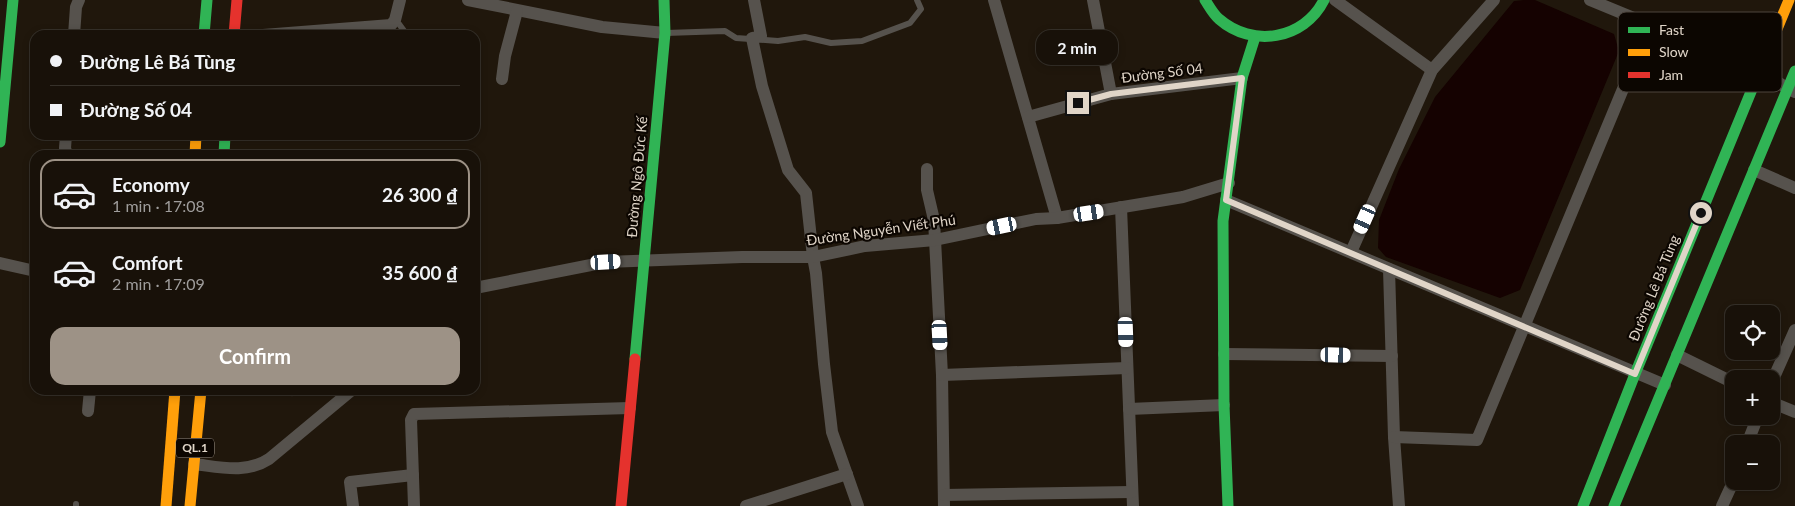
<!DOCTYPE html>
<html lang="en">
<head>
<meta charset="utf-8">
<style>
	:root { --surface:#181109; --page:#251f17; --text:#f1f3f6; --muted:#9f9d9c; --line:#36312a; --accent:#9d9286 }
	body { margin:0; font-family:Lato,sans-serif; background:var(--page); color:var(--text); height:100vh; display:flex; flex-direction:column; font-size:19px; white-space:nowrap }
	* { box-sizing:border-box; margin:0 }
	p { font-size:16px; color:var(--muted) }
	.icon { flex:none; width:28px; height:28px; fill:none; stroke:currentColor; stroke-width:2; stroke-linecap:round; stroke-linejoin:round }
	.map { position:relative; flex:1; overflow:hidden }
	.details { position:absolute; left:30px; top:150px; width:450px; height:245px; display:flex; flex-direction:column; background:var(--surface); border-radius:15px; box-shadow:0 2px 8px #0003,0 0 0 1px var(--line) }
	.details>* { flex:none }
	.banner { position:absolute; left:30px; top:30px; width:450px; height:110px; border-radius:15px; box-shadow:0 2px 8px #0003,0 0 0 1px var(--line); display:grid; align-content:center; height:110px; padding:0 20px; background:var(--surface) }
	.buttons { position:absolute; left:1725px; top:305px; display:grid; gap:10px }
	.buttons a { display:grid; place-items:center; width:55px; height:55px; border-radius:10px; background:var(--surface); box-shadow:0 2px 8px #0003,0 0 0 1px var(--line); font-size:25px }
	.end { position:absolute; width:22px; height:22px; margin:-11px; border:6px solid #e0d5c8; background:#111; box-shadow:0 0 0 2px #111 }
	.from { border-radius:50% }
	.bubble { position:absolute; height:35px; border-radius:15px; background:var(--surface); box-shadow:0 2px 8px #0003,0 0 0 1px var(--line); font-size:16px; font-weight:700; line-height:35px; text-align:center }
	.car { position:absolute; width:15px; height:30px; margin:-15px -8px; border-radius:6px; box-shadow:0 0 4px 1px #0007; background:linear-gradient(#fff 24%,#345 0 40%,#fff 0 76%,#345 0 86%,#fff 0) }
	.banner b { display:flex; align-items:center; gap:18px; height:48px; font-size:19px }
	.banner b+b { border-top:1px solid var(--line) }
	.banner i { width:12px; height:12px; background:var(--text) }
	ul { padding:9px 0 0; list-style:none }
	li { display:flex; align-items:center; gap:15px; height:70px; margin:0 10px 8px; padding:0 10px; border:2px solid transparent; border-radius:15px }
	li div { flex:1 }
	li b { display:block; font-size:19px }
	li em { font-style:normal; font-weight:700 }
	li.selected { border-color:var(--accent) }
	li>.icon { width:45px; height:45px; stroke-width:1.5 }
	.cta { display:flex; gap:10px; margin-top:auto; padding:10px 20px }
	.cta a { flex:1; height:58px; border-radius:15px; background:var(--accent); color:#fff; font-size:20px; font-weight:700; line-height:58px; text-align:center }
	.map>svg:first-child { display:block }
	.water { fill:#150201 }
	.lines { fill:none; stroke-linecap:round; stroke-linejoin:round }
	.lane { stroke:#56524d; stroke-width:6 }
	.street { stroke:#56524d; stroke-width:12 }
	.fast { stroke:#30b455; stroke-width:11 }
	.slow { stroke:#ff9f0a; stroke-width:11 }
	.jam { stroke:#e5322d; stroke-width:11 }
	.route { stroke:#e0d5c8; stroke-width:6 }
	.labels { text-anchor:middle; stroke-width:4.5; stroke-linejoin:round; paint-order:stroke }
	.shield { fill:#0c0601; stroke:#a0978c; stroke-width:1 }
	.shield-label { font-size:12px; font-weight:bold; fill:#e0d5c8 }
	.street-label { font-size:14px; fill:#e0d5c8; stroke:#0c0601 }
	.key { fill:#0c0601; stroke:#4c443d; stroke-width:1 }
	.key-label { font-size:14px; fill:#e0d5c8 }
</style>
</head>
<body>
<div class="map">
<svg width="1795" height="506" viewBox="0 0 1795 506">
	<rect width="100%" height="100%" fill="#20170c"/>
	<path class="water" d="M1524 0H1535L1614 34 1619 51 1520 290 1500 298 1386 257 1378 248 1379 220 1399 169 1435 97 1514 1Z"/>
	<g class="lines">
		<g class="lane">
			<path d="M394 23 399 24 407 35"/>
			<path d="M666 33 725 31 736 38 778 41 805 37 831 43 862 41 910 23 921 9 917 0"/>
			<path d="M292 393 295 390"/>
			<path d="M76 506V504"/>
		</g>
		<g class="street">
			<path d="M468 0 602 27 665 33"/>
			<path d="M754 0 761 36 752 38 762 86 788 170 806 193 813 257 816 273 824 364 832 432 858 506"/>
			<path d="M994 0 1057 218"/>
			<path d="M1093 0 1111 94"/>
			<path d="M1335 0 1432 70"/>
			<path d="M1590 0 1760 70 1788 89 1795 92"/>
			<path d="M74 35 76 7 79 0"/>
			<path d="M263 35 391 25 395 20 400 0"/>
			<path d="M502 79 505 56 517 11"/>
			<path d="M1028 117 1111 94 1242 78"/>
			<path d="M66 135 65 148 67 155"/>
			<path d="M927 169V190L934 220 942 375 944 506"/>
			<path d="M1754 170 1795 188"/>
			<path d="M1226 200 1665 385"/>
			<path d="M1121 207 1133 506"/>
			<path d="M1351 252 1432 70 1494 0"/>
			<path d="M0 263 35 271"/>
			<path d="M1389 269 1394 437 1399 506"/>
			<path d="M475 288 606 262 742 257H813L865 246 935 240 1036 219 1057 218 1183 197 1229 183"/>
			<path d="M1224 354 1392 356"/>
			<path d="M1677 355 1734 383"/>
			<path d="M942 375 1127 368"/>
			<path d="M1771 384 1795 330"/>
			<path d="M1771 402 1795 412"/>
			<path d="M1129 409 1224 405"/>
			<path d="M88 411 90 390"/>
			<path d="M1394 437 1477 440 1650 24"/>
			<path d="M1747 444 1758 416"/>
			<path d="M194 464C220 467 246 474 269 459L352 390"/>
			<path d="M944 495 1132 492"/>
			<path d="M353 506 350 482 413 475"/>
			<path d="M414 506 411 420 414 414 630 408"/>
			<path d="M746 506 847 474"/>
			<path d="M1722 506 1734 480"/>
		</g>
		<g class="fast">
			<path d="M1205 0C1209 6 1213 14 1219 19 1252 48 1304 40 1324 0"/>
			<path d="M204 35 207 0"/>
			<path d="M0 142 13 0"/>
			<path d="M224 155 225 135"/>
			<path d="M635 359 665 33 664 0"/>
			<path d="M1228 506 1224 405 1223 221 1242 78 1255 37"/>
			<path d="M1583 506 1635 374 1755 82"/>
			<path d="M1614 506 1795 71"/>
		</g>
		<g class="slow">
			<path d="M1755 82 1789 0"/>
			<path d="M195 155 196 135"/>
			<path d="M166 506 175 390"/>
			<path d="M190 506 201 390"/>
		</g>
		<g class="jam">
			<path d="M234 35 237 0"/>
			<path d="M621 506 635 359"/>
		</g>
	</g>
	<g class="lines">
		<path class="route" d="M1078 103 1111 94 1242 78 1226 200 1635 374 1701 213"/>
	</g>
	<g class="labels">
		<rect class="shield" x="176" y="438.5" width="38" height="19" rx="4"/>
		<g class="shield-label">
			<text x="195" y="452">QL.1</text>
		</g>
		<g class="street-label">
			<text transform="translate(1162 73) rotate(-7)" y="5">Đường Số 04</text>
			<text transform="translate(637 177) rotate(-85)" y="5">Đường Ngô Đức Kế</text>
			<text transform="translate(881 230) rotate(-8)" y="5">Đường Nguyễn Viết Phú</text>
			<text transform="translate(1654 288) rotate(-68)" y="5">Đường Lê Bá Tùng</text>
		</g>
	</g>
	<rect x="1618" y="12" width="164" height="80" rx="8" class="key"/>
	<rect x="1628" y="27" width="22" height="6" fill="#30b455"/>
	<rect x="1628" y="49" width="22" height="7" fill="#ff9f0a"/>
	<rect x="1628" y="72" width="22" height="6" fill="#e5322d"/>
	<g class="key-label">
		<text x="1659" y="35">Fast</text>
		<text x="1659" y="57">Slow</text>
		<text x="1659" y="80">Jam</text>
	</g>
</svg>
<div class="buttons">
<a><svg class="icon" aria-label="locate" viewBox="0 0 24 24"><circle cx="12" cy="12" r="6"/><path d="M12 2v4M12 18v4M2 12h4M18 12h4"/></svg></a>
<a>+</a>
<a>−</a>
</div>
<i class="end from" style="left:1701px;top:213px"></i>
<i class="end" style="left:1078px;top:103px"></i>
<div class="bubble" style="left:1036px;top:30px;width:82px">2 min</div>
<i class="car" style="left:1089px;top:213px;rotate:81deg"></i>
<i class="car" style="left:1365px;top:219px;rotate:204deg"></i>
<i class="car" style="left:1002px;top:226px;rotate:258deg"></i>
<i class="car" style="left:606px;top:262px;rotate:87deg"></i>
<i class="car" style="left:1126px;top:332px;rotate:178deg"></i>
<i class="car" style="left:940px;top:335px;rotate:177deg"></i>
<i class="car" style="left:1336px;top:355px;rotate:91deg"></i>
<div class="banner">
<b><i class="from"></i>Đường Lê Bá Tùng</b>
<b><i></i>Đường Số 04</b>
</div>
<section class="details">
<ul>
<li class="selected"><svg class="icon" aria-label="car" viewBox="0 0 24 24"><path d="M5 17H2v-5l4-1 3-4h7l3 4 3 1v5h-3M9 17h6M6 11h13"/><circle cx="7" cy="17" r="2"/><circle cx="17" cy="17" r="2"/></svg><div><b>Economy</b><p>1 min · 17:08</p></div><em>26 300 ₫</em></li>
<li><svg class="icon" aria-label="car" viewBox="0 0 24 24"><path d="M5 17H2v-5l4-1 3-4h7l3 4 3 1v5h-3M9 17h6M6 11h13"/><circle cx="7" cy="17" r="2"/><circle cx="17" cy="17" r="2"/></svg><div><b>Comfort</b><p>2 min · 17:09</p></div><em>35 600 ₫</em></li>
</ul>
<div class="cta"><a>Confirm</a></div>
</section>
</div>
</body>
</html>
